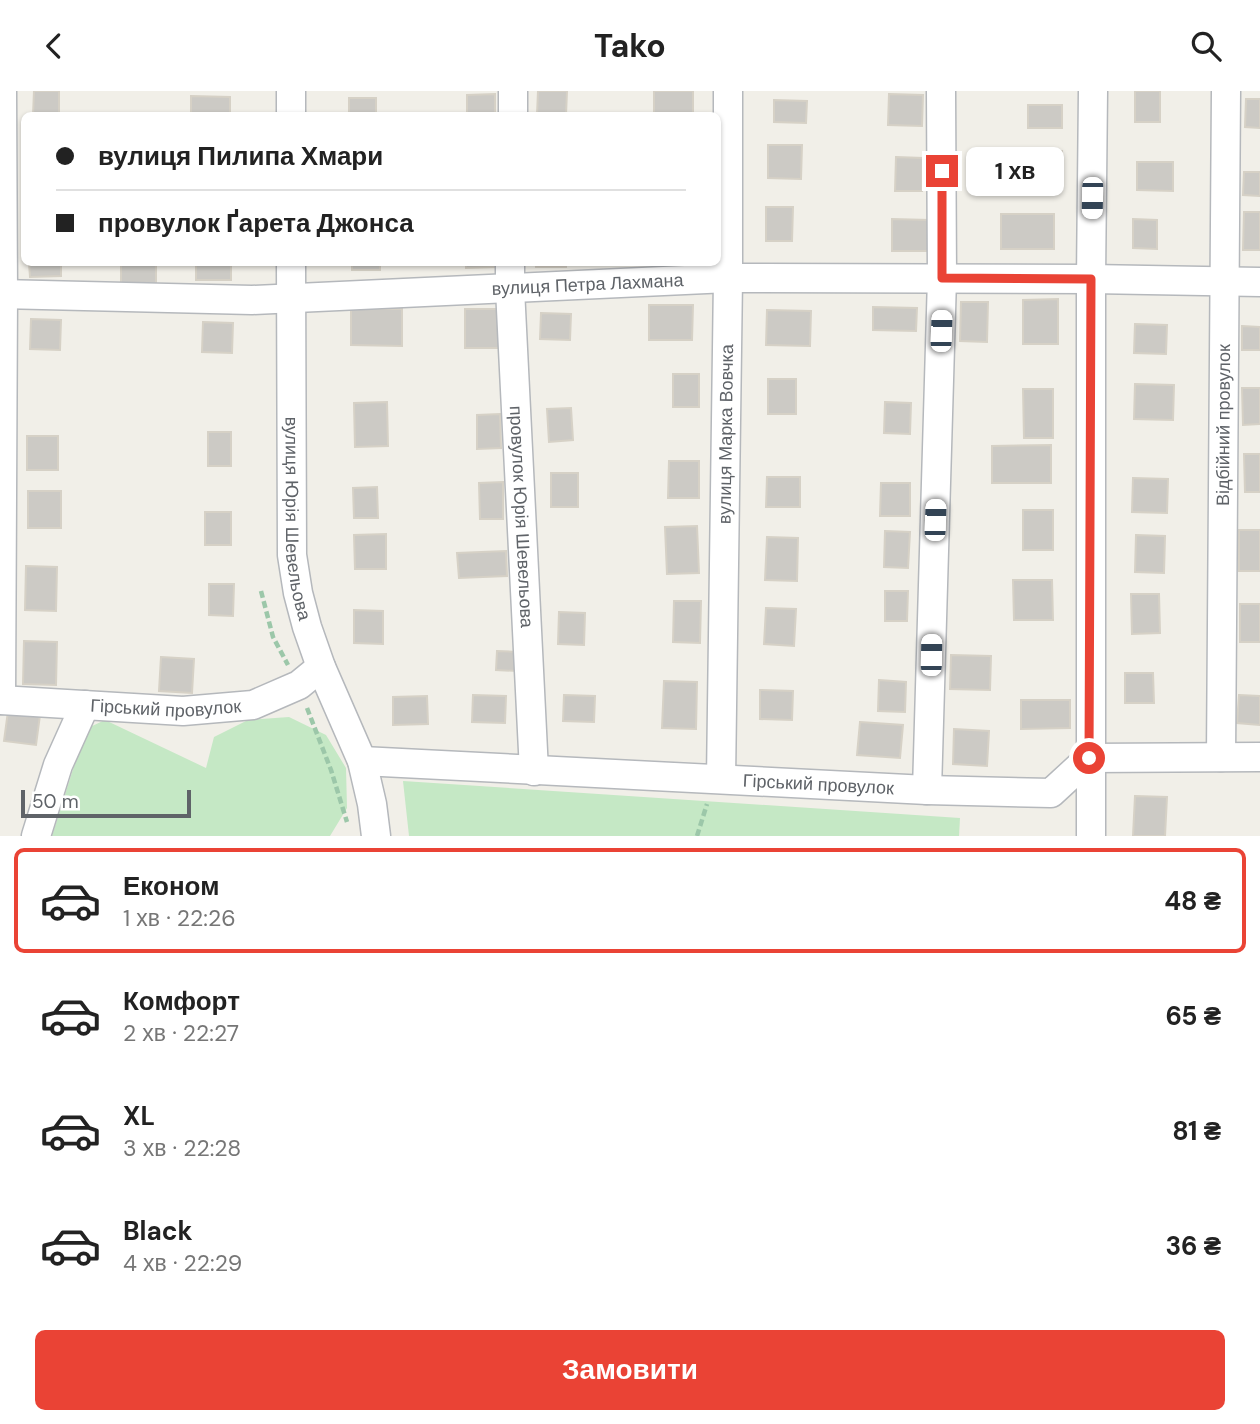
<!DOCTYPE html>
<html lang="uk">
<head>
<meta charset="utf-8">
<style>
	:root { --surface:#fff; --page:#f2f2f2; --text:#222; --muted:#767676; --line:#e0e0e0; --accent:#ea4335 }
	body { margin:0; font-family:"DM Sans",sans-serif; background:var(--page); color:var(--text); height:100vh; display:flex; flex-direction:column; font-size:26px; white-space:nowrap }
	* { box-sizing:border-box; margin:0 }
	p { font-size:23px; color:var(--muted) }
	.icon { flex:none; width:38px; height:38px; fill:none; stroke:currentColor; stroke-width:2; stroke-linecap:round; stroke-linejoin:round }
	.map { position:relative; height:745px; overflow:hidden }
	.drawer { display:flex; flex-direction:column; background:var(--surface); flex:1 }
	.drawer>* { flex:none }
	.top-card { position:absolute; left:21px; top:21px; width:700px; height:154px; border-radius:10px; box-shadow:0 2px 5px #0004; display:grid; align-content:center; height:154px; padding:0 35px; background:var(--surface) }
	.scale { position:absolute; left:21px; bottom:18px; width:170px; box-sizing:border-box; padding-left:7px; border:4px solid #5f6368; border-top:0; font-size:19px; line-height:24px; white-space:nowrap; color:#5f6368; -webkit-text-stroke:5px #fff; paint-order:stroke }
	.end { position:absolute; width:32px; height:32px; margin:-16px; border:9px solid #ea4335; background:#fff; box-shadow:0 0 0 4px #fff }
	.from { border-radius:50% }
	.bubble { position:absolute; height:49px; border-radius:10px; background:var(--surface); box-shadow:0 2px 5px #0004; font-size:23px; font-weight:700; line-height:49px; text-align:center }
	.car { position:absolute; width:21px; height:42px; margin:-21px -10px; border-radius:9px; box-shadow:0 0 5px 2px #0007; background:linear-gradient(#fff 24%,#345 0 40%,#fff 0 76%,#345 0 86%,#fff 0) }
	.top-card b { display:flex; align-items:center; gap:24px; height:66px; font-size:26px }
	.top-card b+b { border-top:2px solid var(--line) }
	.top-card i { width:18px; height:18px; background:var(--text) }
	ul { padding:12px 0 0; list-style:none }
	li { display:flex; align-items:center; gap:21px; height:105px; margin:0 14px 10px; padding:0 21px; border:4px solid transparent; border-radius:10px }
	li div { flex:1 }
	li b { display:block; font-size:26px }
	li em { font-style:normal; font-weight:700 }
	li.selected { border-color:var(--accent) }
	li>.icon { width:63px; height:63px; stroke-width:1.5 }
	.button { display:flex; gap:14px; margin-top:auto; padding:14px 35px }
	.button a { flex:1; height:80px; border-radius:10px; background:var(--accent); color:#fff; font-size:28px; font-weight:700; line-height:80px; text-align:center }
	header { display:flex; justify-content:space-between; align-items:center; height:91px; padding:0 35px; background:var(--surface); font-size:32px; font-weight:700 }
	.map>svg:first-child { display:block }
	.green { fill:#c5e8c5 }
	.building { fill:#cccac5; stroke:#d6d1c6; stroke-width:2 }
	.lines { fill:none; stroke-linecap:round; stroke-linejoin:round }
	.minor-casing { stroke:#b5b8bc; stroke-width:31 }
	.path { stroke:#9cc7a9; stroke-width:4.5; stroke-dasharray:7 3.5; stroke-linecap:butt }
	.minor { stroke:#fff; stroke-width:28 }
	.route { stroke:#ea4335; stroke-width:9 }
	.labels { text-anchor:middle; stroke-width:5; stroke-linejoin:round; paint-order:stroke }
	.street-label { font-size:18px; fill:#5f6368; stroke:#fff }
</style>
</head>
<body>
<header><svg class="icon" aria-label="back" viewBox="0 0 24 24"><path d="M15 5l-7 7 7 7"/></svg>Tako<svg class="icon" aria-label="search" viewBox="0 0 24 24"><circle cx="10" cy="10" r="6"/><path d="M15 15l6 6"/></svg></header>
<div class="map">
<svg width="1260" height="745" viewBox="0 0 1260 745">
	<rect width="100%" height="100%" fill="#f1efe8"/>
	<g class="green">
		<path d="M289 626 326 644 346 677 347 717 330 745H52L74 675 90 636 105 629 206 677 214 646 248 629Z"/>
		<path d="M403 690 960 727 959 745H409Z"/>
	</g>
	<g class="building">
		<path d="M34 0H59V24H33Z"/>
		<path d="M538 0H567L566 24H537Z"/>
		<rect x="654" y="0" width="39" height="24"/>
		<rect x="1135" y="0" width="25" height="31"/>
		<path d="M495 3V24H467V4Z"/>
		<path d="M889 3 923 4 922 35 888 34Z"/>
		<path d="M191 5 230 6V24H191Z"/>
		<rect x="349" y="7" width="27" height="17"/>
		<path d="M1246 8H1260V37L1245 36Z"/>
		<path d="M774 9 807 10 806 32 774 31Z"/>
		<rect x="1028" y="14" width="34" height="23"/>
		<path d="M768 54H802L801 88 768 87Z"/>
		<path d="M1062 60V99H1026V61Z"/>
		<path d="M896 66 923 67 922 100H895Z"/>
		<path d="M1137 71H1173V100L1137 99Z"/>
		<path d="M1244 81H1260V105L1243 104Z"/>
		<path d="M766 116H793L792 150H766Z"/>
		<path d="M1244 121H1260V159H1243Z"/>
		<rect x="1001" y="123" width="53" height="35"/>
		<path d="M892 128 929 129 928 160H892Z"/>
		<path d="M1133 128 1157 129V158L1133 157Z"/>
		<path d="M29 172H61V185L30 186Z"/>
		<rect x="121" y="172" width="35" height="20"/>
		<rect x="196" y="172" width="35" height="17"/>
		<rect x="352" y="172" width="28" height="7"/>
		<path d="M466 172H496V176L466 177Z"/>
		<rect x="536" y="172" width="30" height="4"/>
		<path d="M1058 208V253H1023V209Z"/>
		<path d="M961 211H988L987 251 960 250Z"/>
		<path d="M649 214H693L692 249H649Z"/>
		<path d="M873 216 917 217 916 240 873 239Z"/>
		<path d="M351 218H402V255L351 254Z"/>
		<rect x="465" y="218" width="34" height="39"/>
		<path d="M767 219 811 220 810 255 766 254Z"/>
		<path d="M541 222 571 223 570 249 540 248Z"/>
		<path d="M31 228 61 229 60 259 30 258Z"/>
		<path d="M203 231 233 232 232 262 202 261Z"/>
		<path d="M1135 233 1167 234 1166 263 1134 262Z"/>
		<path d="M1242 235 1260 236V259H1242Z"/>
		<rect x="673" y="283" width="26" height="33"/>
		<rect x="768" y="288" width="28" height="35"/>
		<path d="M1135 293 1174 294 1173 329 1134 328Z"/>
		<path d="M1242 297H1260V333L1243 334Z"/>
		<path d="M1023 298H1053V347H1024Z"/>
		<path d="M387 311 388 355 355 356 354 312Z"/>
		<path d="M885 311 911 312 910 343 884 342Z"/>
		<path d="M571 317 573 349 549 351 547 318Z"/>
		<path d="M500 323 501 357 477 358V324Z"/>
		<rect x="208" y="341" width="23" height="34"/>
		<rect x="27" y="345" width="31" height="34"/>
		<path d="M1051 354V392H992V355Z"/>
		<path d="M1244 363H1260V401H1245Z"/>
		<path d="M669 370H699V407H668Z"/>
		<rect x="551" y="382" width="27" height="34"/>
		<path d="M767 386H800V416H766Z"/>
		<path d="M1133 387 1168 388 1167 422 1132 421Z"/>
		<path d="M503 391V428H480L479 392Z"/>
		<path d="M881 392H910V425H880Z"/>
		<path d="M377 396 378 427H354L353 397Z"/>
		<rect x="28" y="400" width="33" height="37"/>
		<rect x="1023" y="419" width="30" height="40"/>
		<rect x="205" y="421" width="26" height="33"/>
		<path d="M697 435 699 482 667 483 665 436Z"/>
		<rect x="1239" y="439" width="21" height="41"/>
		<path d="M885 440 910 441 908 477 884 476Z"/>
		<path d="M386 443V478H355L354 444Z"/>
		<path d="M1136 444 1165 445 1164 482 1135 481Z"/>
		<path d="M767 446 798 447 797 490 765 489Z"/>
		<path d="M506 460 507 485 459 487 457 462Z"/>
		<path d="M26 475 57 476 56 520 25 519Z"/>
		<path d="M1013 489H1052L1053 529H1014Z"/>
		<path d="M209 493H234L233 525 209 524Z"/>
		<path d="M885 500H908L907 530H885Z"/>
		<path d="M1131 503H1159L1160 542 1132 543Z"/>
		<path d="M674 510H701L700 552 673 551Z"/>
		<rect x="1240" y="513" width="20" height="38"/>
		<path d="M766 517 796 518 794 555 764 553Z"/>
		<path d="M354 519 383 520V553L354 552Z"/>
		<path d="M559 521 585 522 584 554 558 553Z"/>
		<path d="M24 550 57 551 56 594 23 593Z"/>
		<path d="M497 560 519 561 518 580 496 579Z"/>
		<path d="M951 564 991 565 990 599 950 598Z"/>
		<path d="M161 566 194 568 192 602 159 600Z"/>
		<path d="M1125 582H1153L1154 612H1125Z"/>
		<path d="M879 589 906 591 905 621 878 620Z"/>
		<path d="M664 590 697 591 696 638 662 637Z"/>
		<path d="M760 599 793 600 792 629 760 628Z"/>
		<path d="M473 604 506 605 505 632 472 631Z"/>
		<path d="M564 604 595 605 594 631 563 630Z"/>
		<path d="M1239 604 1260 605V634L1237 632Z"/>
		<path d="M427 605 428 633 393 634V606Z"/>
		<path d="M1021 609H1070V637L1021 638Z"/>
		<path d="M8 620 40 624 36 654 4 650Z"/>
		<path d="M860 631 903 634 900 667 857 664Z"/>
		<path d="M954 638 989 640 987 675 953 673Z"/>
		<path d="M1135 705 1167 706 1165 745H1133Z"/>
	</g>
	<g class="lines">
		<g class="minor-casing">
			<g id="minor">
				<path d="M291 24V0"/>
				<path d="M513 24V0"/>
				<path id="s1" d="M291 172 292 464 298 502 307 536 321 576 362 670 372 713 376 745"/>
				<path id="s2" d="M510 172V198L534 680"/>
				<path id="s3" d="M0 203 252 209 728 187 1091 188 1260 191"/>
				<path id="s4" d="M0 609 183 620 253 614 299 594 321 576"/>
				<path d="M1 609 3 203 2 0"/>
				<path id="s5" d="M1221 666 1226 0"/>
				<path id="s6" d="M362 670 927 699 1051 702 1089 667 1260 666"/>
				<path id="s7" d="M721 688 728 187V0"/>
				<path d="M927 699 942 187 941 0"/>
				<path d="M36 745 58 674 85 614"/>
				<path d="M1091 745V188L1093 0"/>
			</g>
		</g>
		<g class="path">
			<path d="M261 500 273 546 288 574"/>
			<path d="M307 617 331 679 347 731"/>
			<path d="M697 745 707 713"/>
		</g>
		<use href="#minor" class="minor"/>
	</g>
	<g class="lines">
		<path class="route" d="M942 80V187L1091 188 1089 667"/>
	</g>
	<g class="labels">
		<g class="street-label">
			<text dy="6" stroke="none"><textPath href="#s3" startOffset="588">вулиця Петра Лахмана</textPath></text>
			<text dy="6" stroke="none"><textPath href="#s5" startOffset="332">Відбійний провулок</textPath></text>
			<text dy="6" stroke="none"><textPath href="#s7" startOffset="345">вулиця Марка Вовчка</textPath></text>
			<text dy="6" stroke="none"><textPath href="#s1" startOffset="256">вулиця Юрія Шевельова</textPath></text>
			<text dy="6" stroke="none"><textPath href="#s2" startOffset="254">провулок Юрія Шевельова</textPath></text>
			<text dy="6" stroke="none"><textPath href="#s4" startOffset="166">Гірський провулок</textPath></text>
			<text dy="6" stroke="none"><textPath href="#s6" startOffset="457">Гірський провулок</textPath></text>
		</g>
	</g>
</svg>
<div class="scale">50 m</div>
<i class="end from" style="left:1089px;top:667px"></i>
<i class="end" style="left:942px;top:80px"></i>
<div class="bubble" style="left:966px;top:56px;width:98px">1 хв</div>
<i class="car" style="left:1092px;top:107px;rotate:181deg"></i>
<i class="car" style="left:941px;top:240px;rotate:2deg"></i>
<i class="car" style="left:935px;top:429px;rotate:2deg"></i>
<i class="car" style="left:931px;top:564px;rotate:1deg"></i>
<div class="top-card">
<b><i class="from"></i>вулиця Пилипа Хмари</b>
<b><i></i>провулок Ґарета Джонса</b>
</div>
</div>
<section class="drawer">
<ul>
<li class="selected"><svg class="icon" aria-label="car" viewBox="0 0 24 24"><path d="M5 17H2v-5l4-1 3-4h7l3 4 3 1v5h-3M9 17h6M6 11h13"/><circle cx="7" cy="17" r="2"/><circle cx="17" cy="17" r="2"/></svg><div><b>Економ</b><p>1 хв · 22:26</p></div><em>48 ₴</em></li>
<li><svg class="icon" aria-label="car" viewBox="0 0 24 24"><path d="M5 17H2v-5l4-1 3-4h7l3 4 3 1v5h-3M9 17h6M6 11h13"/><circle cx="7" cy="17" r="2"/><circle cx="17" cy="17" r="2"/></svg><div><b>Комфорт</b><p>2 хв · 22:27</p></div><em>65 ₴</em></li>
<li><svg class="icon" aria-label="car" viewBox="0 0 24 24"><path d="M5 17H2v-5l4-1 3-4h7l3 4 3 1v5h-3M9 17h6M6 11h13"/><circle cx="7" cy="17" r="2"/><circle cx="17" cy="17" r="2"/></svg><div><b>XL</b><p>3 хв · 22:28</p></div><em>81 ₴</em></li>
<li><svg class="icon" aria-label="car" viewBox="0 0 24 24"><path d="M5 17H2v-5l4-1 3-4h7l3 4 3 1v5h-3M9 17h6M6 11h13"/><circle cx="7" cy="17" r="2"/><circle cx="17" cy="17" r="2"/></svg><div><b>Black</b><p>4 хв · 22:29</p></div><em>36 ₴</em></li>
</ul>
<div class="button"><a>Замовити</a></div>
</section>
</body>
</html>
